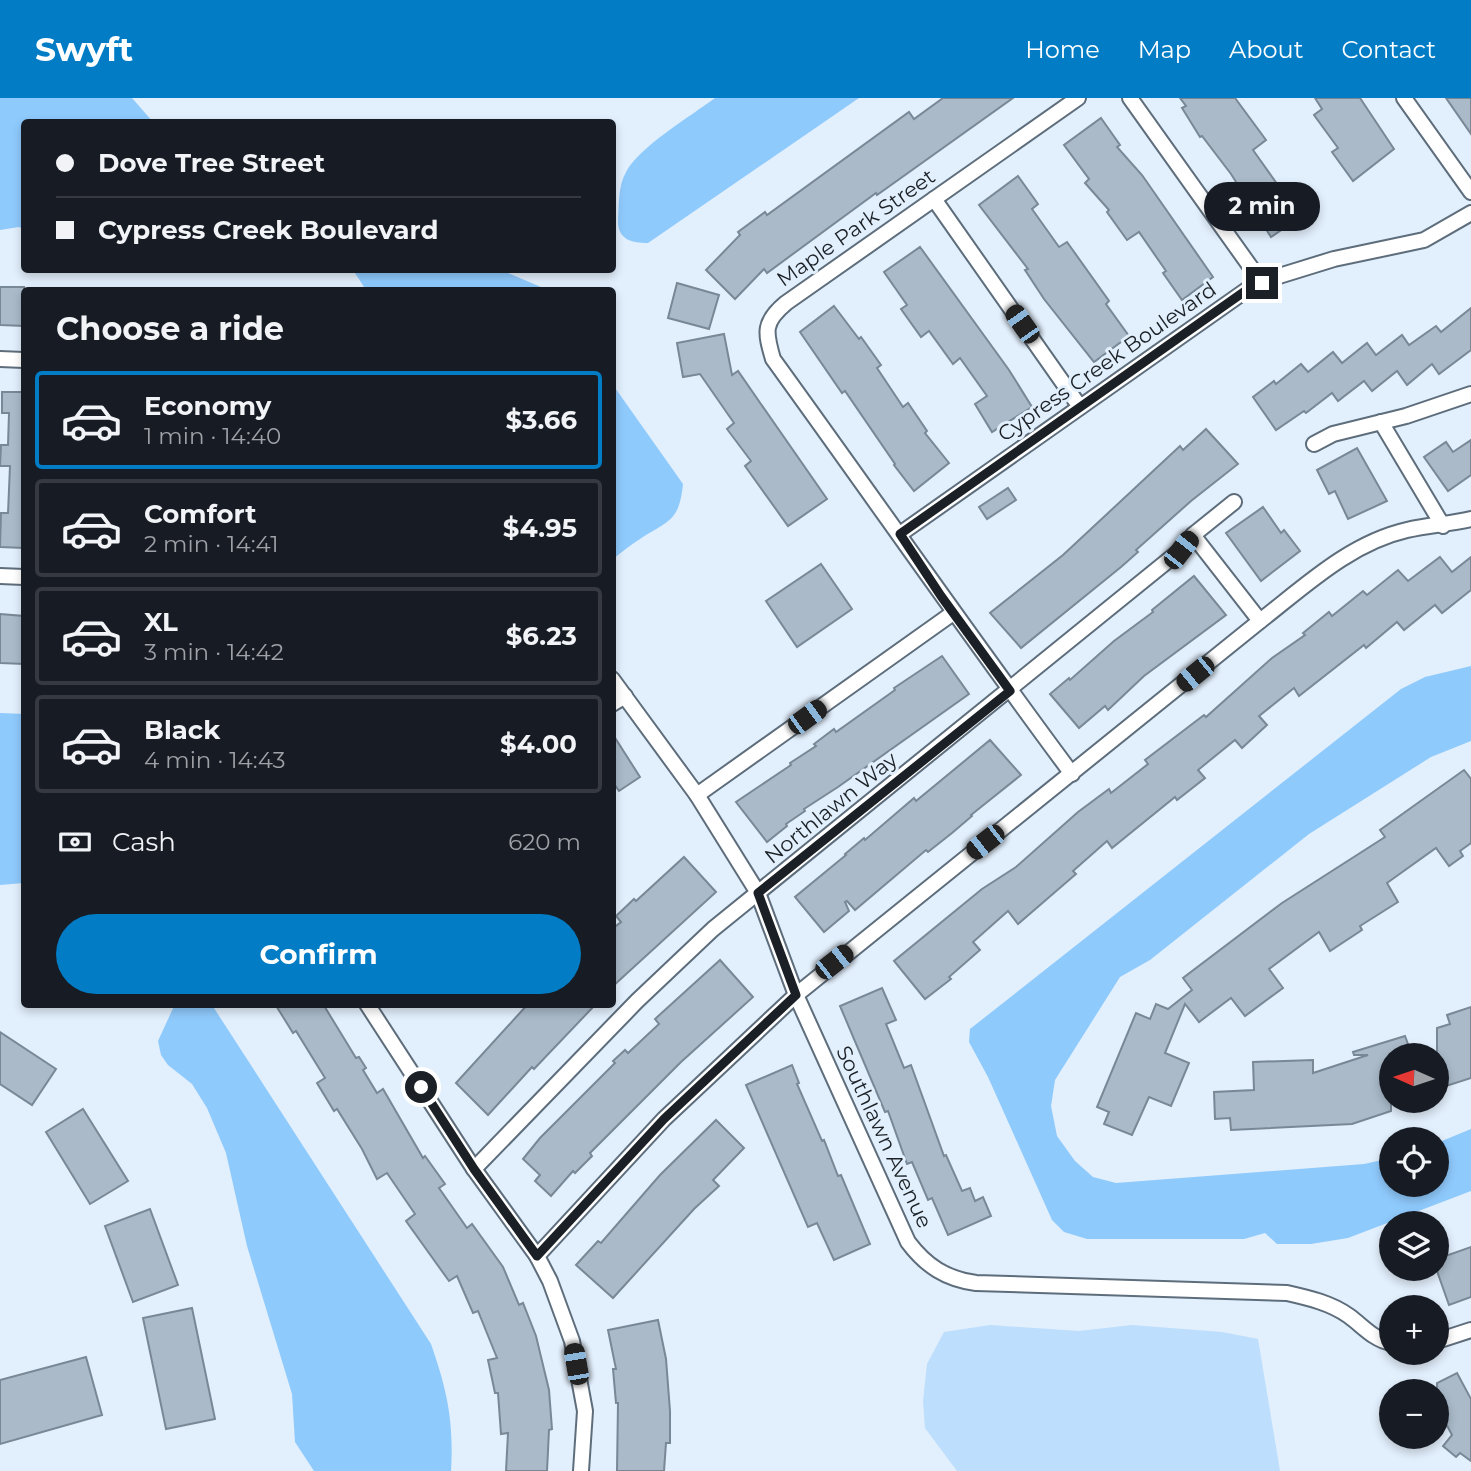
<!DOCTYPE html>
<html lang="en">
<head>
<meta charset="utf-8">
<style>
	:root { --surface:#171b24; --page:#20242c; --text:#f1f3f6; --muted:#9ea1a6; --line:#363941; --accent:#027cc5 }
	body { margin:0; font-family:Montserrat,sans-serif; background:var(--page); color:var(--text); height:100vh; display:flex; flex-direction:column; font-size:26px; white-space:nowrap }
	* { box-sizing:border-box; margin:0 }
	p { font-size:23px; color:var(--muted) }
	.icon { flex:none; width:38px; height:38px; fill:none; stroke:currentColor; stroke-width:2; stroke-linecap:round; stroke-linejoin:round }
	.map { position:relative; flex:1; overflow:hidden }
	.details { position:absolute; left:21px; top:189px; width:595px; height:721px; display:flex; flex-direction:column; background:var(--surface); border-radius:7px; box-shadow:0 4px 10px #0003 }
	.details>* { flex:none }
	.banner { position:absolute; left:21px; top:21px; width:595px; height:154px; border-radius:7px; box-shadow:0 4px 10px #0003; display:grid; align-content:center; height:154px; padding:0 35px; background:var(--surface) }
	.needle { width:46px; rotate:273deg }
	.tools { position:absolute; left:1379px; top:945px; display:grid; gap:14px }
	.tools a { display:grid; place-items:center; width:70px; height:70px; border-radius:50%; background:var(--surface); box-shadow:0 4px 10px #0003; font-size:35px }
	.end { position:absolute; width:32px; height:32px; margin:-16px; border:9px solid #1a2025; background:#fff; box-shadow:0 0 0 4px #fff }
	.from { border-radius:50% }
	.bubble { position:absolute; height:49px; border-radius:24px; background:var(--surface); box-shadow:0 4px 10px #0003; font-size:23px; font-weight:700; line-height:49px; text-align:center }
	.car { position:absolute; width:21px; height:42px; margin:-21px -10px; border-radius:9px; box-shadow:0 0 5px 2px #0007; background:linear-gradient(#222 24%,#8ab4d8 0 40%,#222 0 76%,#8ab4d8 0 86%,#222 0) }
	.banner b { display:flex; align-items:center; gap:24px; height:66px; font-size:26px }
	.banner b+b { border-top:2px solid var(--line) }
	.banner i { width:18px; height:18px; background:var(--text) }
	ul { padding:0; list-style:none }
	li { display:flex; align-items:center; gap:21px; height:98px; margin:0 14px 10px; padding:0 21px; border:4px solid var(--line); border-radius:7px }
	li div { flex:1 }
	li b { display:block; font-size:26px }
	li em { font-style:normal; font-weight:700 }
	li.current { border-color:var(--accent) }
	li>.icon { width:63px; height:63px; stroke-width:1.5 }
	h2 { padding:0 35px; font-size:32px; line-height:84px }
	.pay { display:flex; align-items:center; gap:18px; height:77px; padding:0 35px; font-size:26px }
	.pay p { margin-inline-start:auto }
	.cta { display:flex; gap:14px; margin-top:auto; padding:14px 35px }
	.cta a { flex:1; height:80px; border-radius:42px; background:var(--accent); color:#fff; font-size:28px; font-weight:700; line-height:80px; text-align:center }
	header { display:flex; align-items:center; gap:42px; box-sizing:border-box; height:98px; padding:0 35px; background:var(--accent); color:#fff }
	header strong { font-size:33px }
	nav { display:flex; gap:38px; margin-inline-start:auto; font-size:24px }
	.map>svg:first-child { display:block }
	.green { fill:#bddefc }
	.water { fill:#8fcafd }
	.building { fill:#aabac9; stroke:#798896; stroke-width:2 }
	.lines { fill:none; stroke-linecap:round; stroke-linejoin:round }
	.minor-casing { stroke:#5e6d7b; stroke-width:18 }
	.minor { stroke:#fff; stroke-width:14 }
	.route { stroke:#1a2025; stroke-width:9 }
	.labels { text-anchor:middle; stroke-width:6; stroke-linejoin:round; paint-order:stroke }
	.street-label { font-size:21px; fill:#1a2025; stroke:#e2effc }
</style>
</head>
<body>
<header>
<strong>Swyft</strong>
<nav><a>Home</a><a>Map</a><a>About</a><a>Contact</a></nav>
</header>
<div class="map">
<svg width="1471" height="1373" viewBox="0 0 1471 1373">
	<rect width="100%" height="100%" fill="#e2effc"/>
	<path class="green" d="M990 1227 1079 1233 1132 1227 1222 1234 1258 1241 1280 1373H957L925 1330 923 1303 927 1266 944 1234Z"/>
	<g class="water">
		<path d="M0 0H132L153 24H24V131L19 129 0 132Z"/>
		<path d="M715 0H859L648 145C632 145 618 142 618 123 619 107 618 88 626 74 639 49 691 18 715 0Z"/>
		<path d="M353 172H501L548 192H366Z"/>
		<path d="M613 287 683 386C679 424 669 422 640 441 630 447 622 454 613 461Z"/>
		<path d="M1471 568V643L1431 659 1309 736 1150 862 1120 879 1055 982 1051 1008 1057 1038 1075 1063 1093 1079 1116 1085 1364 1066 1391 1060V1087H1437V1045L1471 1031V1093L1348 1140 1311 1146H1277L1265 1135 1244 1141H1087L1064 1134 1052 1122 988 979 969 944 970 931 1401 591 1425 579Z"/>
		<path d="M0 615 24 616V785L0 787Z"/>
		<path d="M175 906 212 907 431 1246C447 1292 454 1323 451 1373H314L295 1344 292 1296 247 1148 226 1055 207 1010 192 986 168 967 161 957 158 943Z"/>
	</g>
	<g class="building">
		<path d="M943 0H1013L877 97 876 95 767 175 764 171 735 201 706 172 740 137 738 134 765 114 767 117 909 14 914 21Z"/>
		<path d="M1180 0H1235L1266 42 1253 52 1280 90 1286 86 1306 115 1271 139 1231 76 1202 38 1200 39 1182 10 1186 8Z"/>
		<path d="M1315 0H1360L1394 51 1353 83 1332 54 1338 50 1314 17 1322 11Z"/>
		<path d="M1446 0H1471V36Z"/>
		<path d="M1101 20 1120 47 1117 49 1142 77 1213 179 1182 202 1163 175 1166 173 1139 134 1127 142 1107 114 1109 112 1085 85 1089 81 1064 47Z"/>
		<path d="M1018 78 1038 106 1032 111 1059 149 1067 144 1109 203 1106 206 1129 238 1094 264 1044 201 1025 172 1028 171 979 107Z"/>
		<path d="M920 149 1009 272 1032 309 992 334 975 306 987 298 960 260 953 266 929 233 921 239 901 211 907 207 884 174Z"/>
		<path d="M677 185 719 197 709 231 668 220Z"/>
		<path d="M0 189H24V228L0 227Z"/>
		<path d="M834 208 859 241 861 239 881 267 877 270 903 309 908 305 927 333 925 335 949 365 914 393 894 367 895 366 845 293 842 295 800 234Z"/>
		<path d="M1471 210V252L1439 276 1432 266 1407 287 1397 273 1372 293 1364 283 1338 303 1332 295 1306 315 1304 313 1276 332 1253 299 1274 283 1276 286 1301 266 1308 274 1333 254 1342 265 1367 245 1376 257 1402 237 1409 247 1436 228 1441 234Z"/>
		<path d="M724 236 732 277 738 273 827 401 788 428 745 368 751 363 727 331 734 325 700 276 683 279 677 245Z"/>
		<path d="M2 294H24V450L0 449 1 415H8L10 368H0L1 347H8L9 315H2Z"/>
		<path d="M1206 331 1238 366 1191 403 1136 452 1138 454 1121 469 1021 550 990 515 1063 457 1180 348 1183 352Z"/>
		<path d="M1471 342V377L1448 393 1424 359 1446 344 1453 354Z"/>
		<path d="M1357 350 1387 403 1348 421 1335 393 1329 396 1317 372Z"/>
		<path d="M1008 390 1016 402 987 421 979 409Z"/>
		<path d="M1263 409 1281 435 1284 432 1300 453 1261 483 1226 435Z"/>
		<path d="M1440 459 1452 474 1471 459V492L1442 515 1435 507 1404 532 1397 524 1366 550 1364 547 1299 598 1294 590 1259 618 1267 627 1242 650 1235 642 1198 672 1205 680 1177 702 1175 699 1112 750 1107 743 1073 773 1076 776 1018 826 1008 813 973 844 980 852 949 879 951 881 925 901 894 863 982 791 1016 769 1078 714 1109 691 1111 695 1148 666 1145 662 1204 617 1206 619 1272 560 1305 537 1303 535 1329 514 1332 518 1363 493 1367 497 1398 472 1408 483Z"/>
		<path d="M821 466 852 511 797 549 766 503Z"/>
		<path d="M1194 478 1226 517 1144 578 1108 612 1105 608 1079 630 1050 596 1069 580 1070 582 1114 543 1153 514 1152 512Z"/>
		<path d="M0 516 24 518V566L0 565Z"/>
		<path d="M942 558 969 596 838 689 804 711 805 713 786 726 787 728 767 744 736 704 791 667 790 665 816 648 814 646 834 631 836 634 895 592 894 590Z"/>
		<path d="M612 635 640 679 619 693 612 683Z"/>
		<path d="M990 642 1021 677 971 717 972 718 952 735 928 754 926 752 855 812 847 803 845 804 849 813 824 834 795 799 846 757 845 756 864 740 865 742 914 700 916 703Z"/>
		<path d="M1464 672 1471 681V745L1460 753 1463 758 1449 768 1436 750 1387 785 1398 804 1360 828 1362 832 1330 853 1319 834 1269 871 1283 890 1245 918 1231 900 1199 924 1185 906 1165 955 1189 965 1171 1008 1149 999 1132 1037 1104 1026 1109 1014 1097 1009 1136 915 1150 921 1156 906 1168 911 1192 892 1183 880 1282 805 1385 739 1380 732Z"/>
		<path d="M684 759 716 794 612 889V831L621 824 616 818 634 801 636 803Z"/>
		<path d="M720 862 753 899 681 964 590 1055 592 1058 575 1075 573 1073 551 1098 535 1083 540 1077 523 1061 540 1040 615 965 613 963 625 952 628 955 659 926 655 921Z"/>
		<path d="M882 890 896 922 886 926 904 970 911 967 944 1058 946 1057 962 1093 970 1090 975 1103 983 1099 991 1118 948 1137 932 1100 928 1102 912 1064 907 1066 888 1013 885 1014 840 908Z"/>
		<path d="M275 906H323L356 960 359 959 366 970 363 972 377 995 383 991 423 1060 425 1058 445 1086 439 1090 467 1130 472 1126 503 1169 519 1207 523 1205 536 1238 549 1292 552 1331 549 1332 547 1373H506L508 1335 501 1336 498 1295H495L488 1262 497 1260 478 1213 473 1215 457 1178 449 1183 406 1123 415 1116 387 1075 377 1081 362 1051 337 1011 334 1013 317 985 325 980 296 933 293 935Z"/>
		<path d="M528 906H596L534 971 532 969 488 1017 456 985Z"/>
		<path d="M1471 909V980L1437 991V930L1450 926 1447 917Z"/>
		<path d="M0 934 56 971 32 1007 0 986Z"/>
		<path d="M1405 938 1412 957H1391V1013L1352 1026 1231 1032 1230 1020 1215 1021 1214 994 1254 992 1253 964 1313 962V975L1368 957H1354L1353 954Z"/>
		<path d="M792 967 799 985 797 986 822 1043 824 1042 838 1078 841 1077 870 1146 834 1162 817 1125 808 1129 746 987Z"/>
		<path d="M83 1011 128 1083 90 1106 46 1034Z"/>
		<path d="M716 1022 744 1050 713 1082 719 1088 694 1111 613 1200 576 1167 598 1143 601 1145 660 1077Z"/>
		<path d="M150 1111 178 1187 133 1204 105 1128Z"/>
		<path d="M1471 1149V1199L1449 1207 1437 1173V1161Z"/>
		<path d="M192 1210 215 1321 166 1331 143 1220Z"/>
		<path d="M658 1222 666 1261 670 1313V1345H666L664 1373H617L618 1305H616L613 1271H616L608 1232Z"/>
		<path d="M86 1259 102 1317 0 1346V1282Z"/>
		<path d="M1457 1275 1471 1301V1363L1460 1355 1456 1359 1443 1348 1452 1337 1437 1309V1285Z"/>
	</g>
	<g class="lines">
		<g class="minor-casing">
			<g id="minor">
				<path d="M1130 0 1262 185"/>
				<path d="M1404 0 1471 94"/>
				<path d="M934 101 1080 309"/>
				<path d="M0 261 24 262"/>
				<path d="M1381 324 1443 428"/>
				<path d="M1314 346 1333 336 1406 318 1471 296"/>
				<path d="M900 436 1248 191 1279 178 1334 161 1424 142 1471 115"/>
				<path d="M1193 437 1260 523"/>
				<path d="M0 478 24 479"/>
				<path d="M612 581 697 697 758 795 796 897 908 1144C926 1168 946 1181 976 1185L1287 1195C1309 1200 1331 1205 1349 1218 1364 1229 1373 1241 1391 1245"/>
				<path d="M612 606 625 598"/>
				<path d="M1072 676C970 539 873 399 773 261 765 234 763 224 786 205L1078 0"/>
				<path d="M697 697 953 515"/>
				<path d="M367 906 474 1071 537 1158 550 1183 572 1243 585 1313 581 1373"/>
				<path d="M474 1071 637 903 713 831 1181 452 1193 437 1234 404"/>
				<path d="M537 1158 664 1021 796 897 1260 523C1305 488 1350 445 1407 432 1428 427 1450 426 1471 421"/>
				<path d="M1437 1243 1471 1232"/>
			</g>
		</g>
		<use href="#minor" class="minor"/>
	</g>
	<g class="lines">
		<path class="route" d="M421 989 474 1071 537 1158 664 1021 796 897 758 795 1010 593 941 498 900 436 1248 191 1262 185"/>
	</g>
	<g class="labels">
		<g class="street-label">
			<text transform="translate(856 130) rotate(-35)" y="7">Maple Park Street</text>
			<text transform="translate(1107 264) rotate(-35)" y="7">Cypress Creek Boulevard</text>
			<text transform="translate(831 710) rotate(-39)" y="7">Northlawn Way</text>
			<text transform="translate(884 1039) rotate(65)" y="7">Southlawn Avenue</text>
		</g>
	</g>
</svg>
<div class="tools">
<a><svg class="needle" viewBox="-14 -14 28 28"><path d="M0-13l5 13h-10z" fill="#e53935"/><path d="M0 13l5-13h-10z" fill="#9ea1a6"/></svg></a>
<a><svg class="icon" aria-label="locate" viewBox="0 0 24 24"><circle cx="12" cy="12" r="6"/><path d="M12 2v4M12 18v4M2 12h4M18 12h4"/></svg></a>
<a><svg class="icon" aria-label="layers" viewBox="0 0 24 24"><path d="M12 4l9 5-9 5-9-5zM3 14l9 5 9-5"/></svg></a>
<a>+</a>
<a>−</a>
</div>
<i class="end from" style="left:421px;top:989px"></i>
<i class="end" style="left:1262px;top:185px"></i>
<div class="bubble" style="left:1204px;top:84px;width:116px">2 min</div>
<i class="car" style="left:1022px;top:226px;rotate:325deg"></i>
<i class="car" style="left:1181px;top:452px;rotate:38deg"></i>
<i class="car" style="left:1195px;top:576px;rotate:231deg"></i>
<i class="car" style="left:807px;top:619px;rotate:54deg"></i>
<i class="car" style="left:985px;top:744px;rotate:232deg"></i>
<i class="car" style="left:834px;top:864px;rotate:52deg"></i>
<i class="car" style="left:576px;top:1266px;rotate:350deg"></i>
<div class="banner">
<b><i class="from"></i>Dove Tree Street</b>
<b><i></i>Cypress Creek Boulevard</b>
</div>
<section class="details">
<h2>Choose a ride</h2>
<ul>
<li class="current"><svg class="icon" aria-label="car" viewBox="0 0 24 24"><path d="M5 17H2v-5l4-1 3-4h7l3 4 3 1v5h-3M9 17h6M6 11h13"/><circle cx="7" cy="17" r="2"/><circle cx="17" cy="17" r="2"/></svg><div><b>Economy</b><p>1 min · 14:40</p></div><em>$3.66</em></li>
<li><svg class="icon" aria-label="car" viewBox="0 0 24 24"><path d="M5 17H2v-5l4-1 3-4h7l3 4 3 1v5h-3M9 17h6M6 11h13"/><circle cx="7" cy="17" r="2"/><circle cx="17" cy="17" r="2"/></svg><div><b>Comfort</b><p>2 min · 14:41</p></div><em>$4.95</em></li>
<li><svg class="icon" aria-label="car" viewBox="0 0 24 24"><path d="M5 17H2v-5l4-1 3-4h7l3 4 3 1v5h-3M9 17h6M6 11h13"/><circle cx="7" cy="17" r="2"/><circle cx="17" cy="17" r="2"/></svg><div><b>XL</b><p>3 min · 14:42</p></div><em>$6.23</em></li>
<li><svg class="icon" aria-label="car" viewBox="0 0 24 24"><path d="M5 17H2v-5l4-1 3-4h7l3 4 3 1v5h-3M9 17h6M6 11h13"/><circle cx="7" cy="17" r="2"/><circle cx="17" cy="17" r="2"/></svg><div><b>Black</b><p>4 min · 14:43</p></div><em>$4.00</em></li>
</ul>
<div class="pay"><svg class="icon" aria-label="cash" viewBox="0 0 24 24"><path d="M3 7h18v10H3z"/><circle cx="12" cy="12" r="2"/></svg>Cash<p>620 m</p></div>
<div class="cta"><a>Confirm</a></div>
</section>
</div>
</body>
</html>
